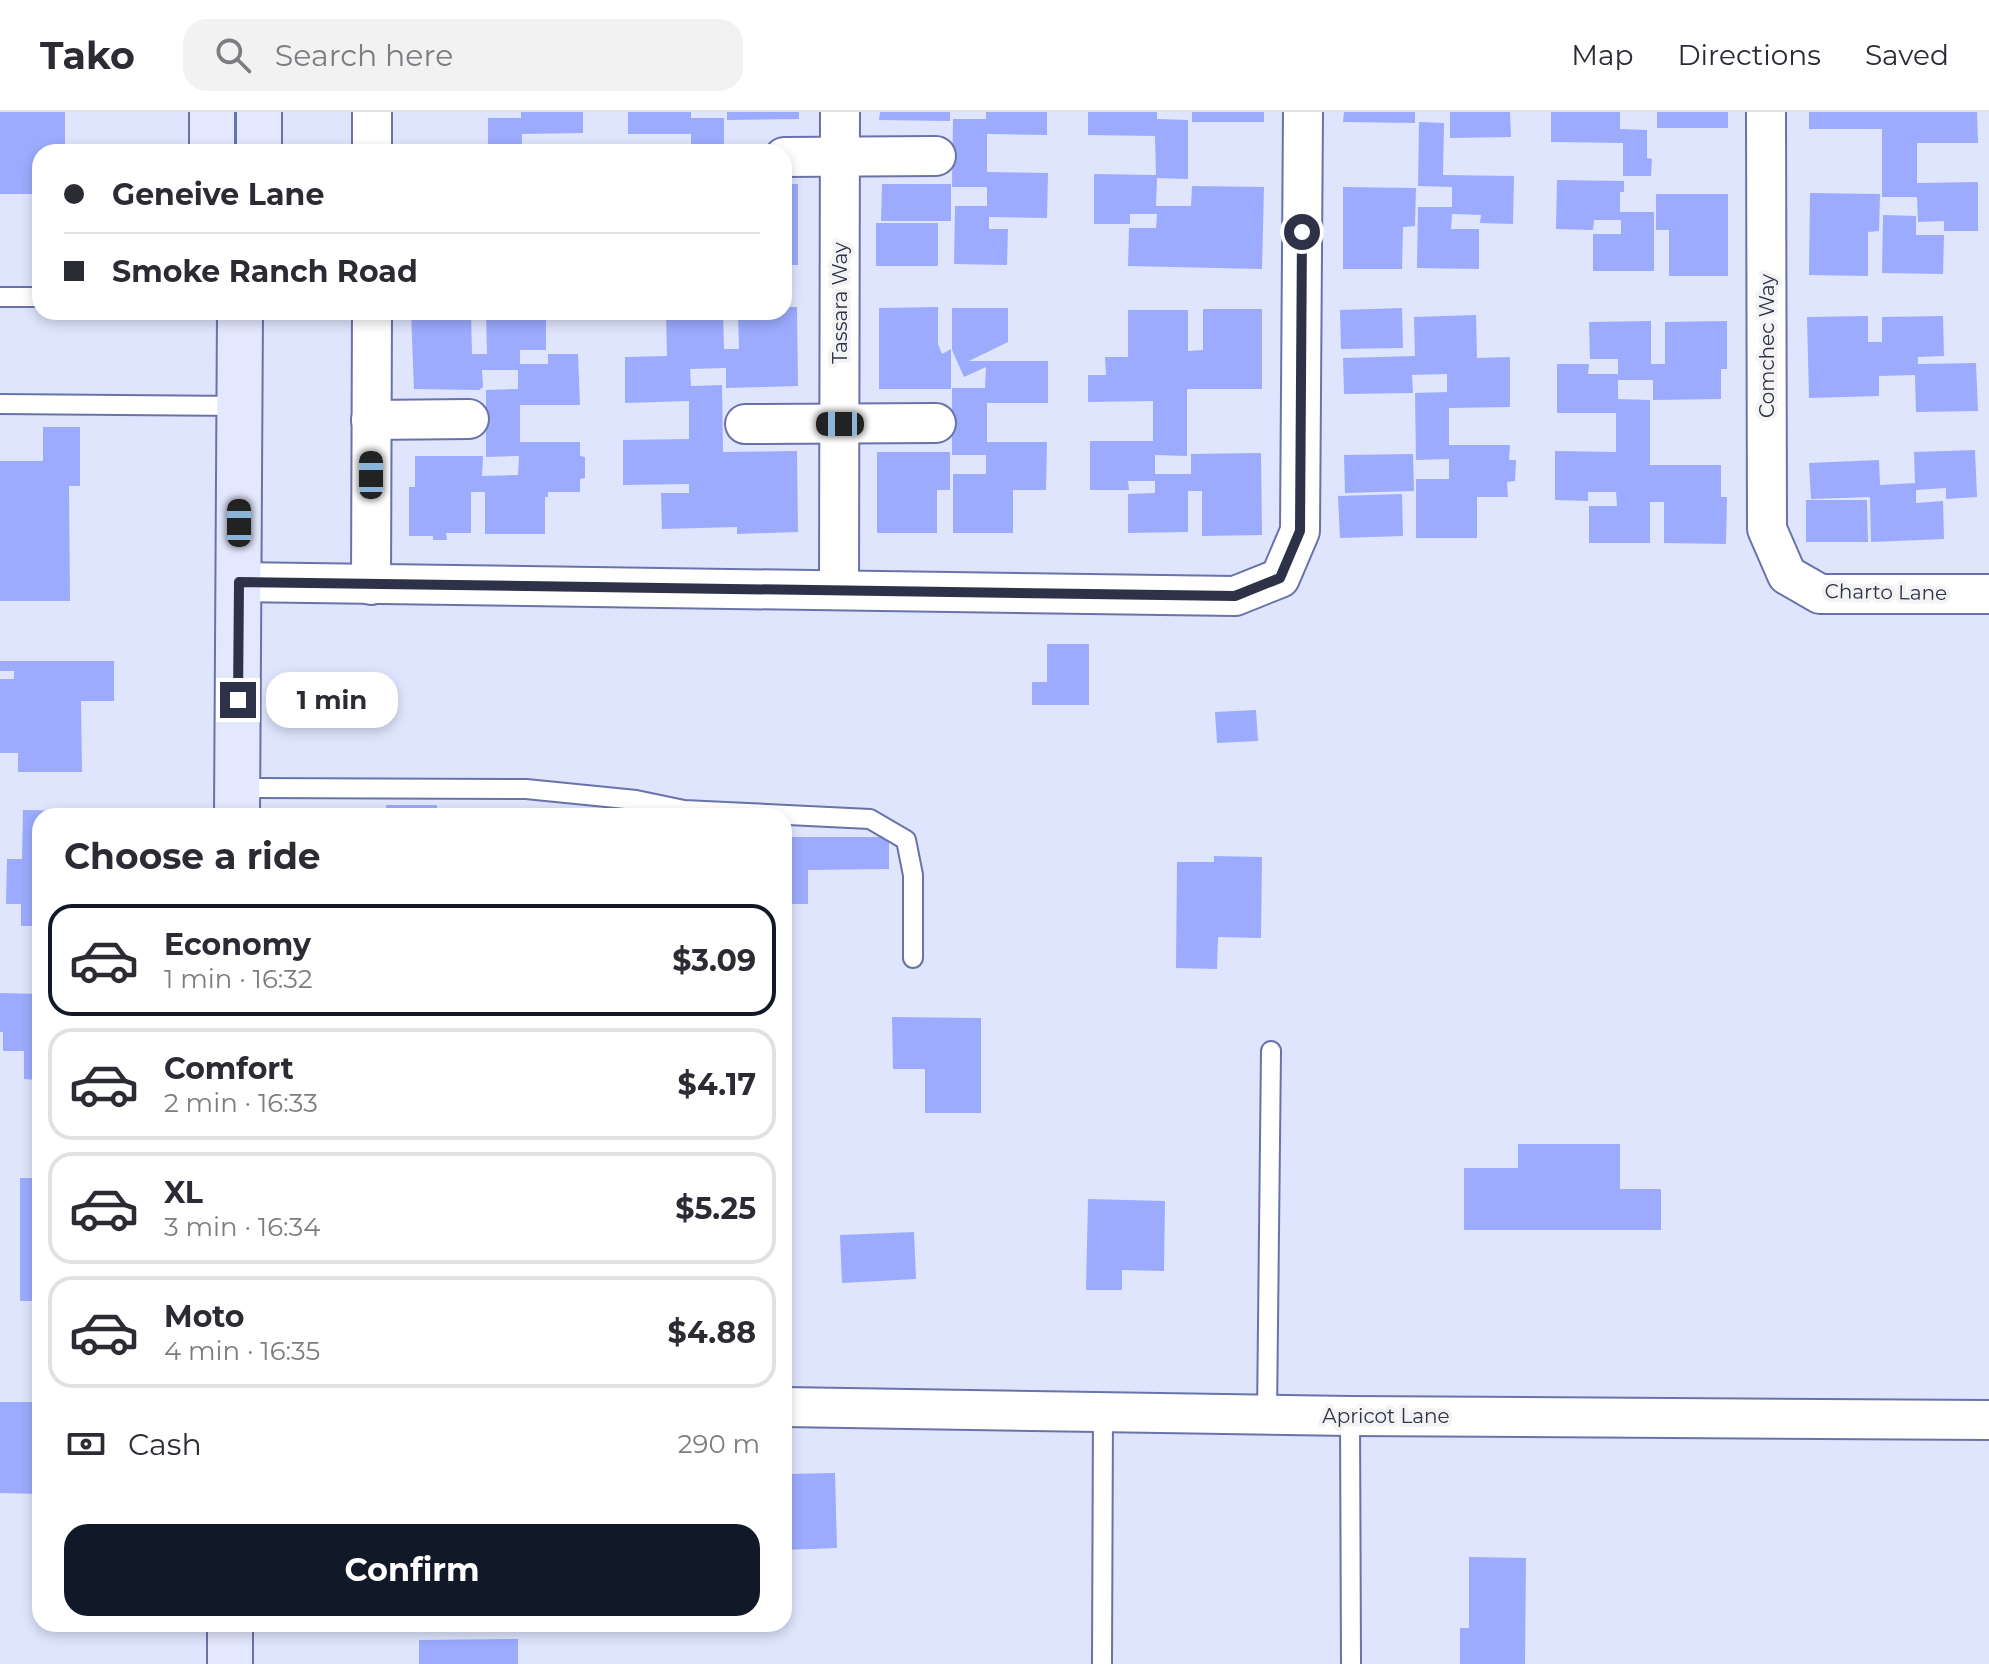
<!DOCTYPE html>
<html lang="en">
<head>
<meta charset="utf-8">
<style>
	:root { --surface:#fff; --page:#f2f2f3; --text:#2b2b33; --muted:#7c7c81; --line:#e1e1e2; --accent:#111827 }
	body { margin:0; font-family:Montserrat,sans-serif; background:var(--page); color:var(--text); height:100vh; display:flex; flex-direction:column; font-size:30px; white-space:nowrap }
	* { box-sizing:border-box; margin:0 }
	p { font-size:26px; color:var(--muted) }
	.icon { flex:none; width:44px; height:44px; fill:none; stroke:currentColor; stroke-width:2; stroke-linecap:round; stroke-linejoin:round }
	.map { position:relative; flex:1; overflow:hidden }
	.panel { position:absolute; left:32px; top:696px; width:760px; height:824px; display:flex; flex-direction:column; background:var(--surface); border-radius:24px; box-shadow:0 4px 12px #0003 }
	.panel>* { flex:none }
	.hud { position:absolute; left:32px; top:32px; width:760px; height:176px; border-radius:24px; box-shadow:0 4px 12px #0003; display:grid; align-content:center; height:176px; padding:0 32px; background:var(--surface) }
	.end { position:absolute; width:36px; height:36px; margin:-18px; border:10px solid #2d3249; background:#fff; box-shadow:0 0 0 4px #fff }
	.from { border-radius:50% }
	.bubble { position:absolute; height:56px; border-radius:24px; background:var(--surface); box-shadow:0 4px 12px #0003; font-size:26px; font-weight:700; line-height:56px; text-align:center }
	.car { position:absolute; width:24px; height:48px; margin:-24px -12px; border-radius:10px; box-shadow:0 0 6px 2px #0007; background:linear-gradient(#222 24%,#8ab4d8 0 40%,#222 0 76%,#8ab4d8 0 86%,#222 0) }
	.hud b { display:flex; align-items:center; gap:28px; height:76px; font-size:30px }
	.hud b+b { border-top:2px solid var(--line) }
	.hud i { width:20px; height:20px; background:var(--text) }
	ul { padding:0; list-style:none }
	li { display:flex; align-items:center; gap:24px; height:112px; margin:0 16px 12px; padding:0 16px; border:4px solid var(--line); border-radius:24px }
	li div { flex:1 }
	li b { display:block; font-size:30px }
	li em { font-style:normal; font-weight:700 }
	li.selected { border-color:var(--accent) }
	li>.icon { width:72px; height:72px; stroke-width:1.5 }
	h2 { padding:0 32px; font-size:36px; line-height:96px }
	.pay { display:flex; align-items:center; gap:20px; height:88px; padding:0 32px; font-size:30px }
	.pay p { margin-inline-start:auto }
	.action { display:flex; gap:16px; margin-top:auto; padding:16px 32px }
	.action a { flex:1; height:92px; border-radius:24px; background:var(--accent); color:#fff; font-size:32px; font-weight:700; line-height:92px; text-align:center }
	header { display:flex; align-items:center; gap:48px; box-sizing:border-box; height:112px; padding:0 40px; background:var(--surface); border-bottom:2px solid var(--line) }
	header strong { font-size:38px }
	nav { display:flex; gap:44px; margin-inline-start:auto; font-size:28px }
	.search { width:560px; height:72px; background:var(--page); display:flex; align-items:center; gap:20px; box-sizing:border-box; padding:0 28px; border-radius:24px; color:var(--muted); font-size:30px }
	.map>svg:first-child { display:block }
	.building { fill:#9cabfd }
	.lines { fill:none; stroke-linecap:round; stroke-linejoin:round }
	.service-casing { stroke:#6973a9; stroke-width:22 }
	.minor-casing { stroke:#6973a9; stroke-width:42 }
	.secondary-casing { stroke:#6973a9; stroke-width:48 }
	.service { stroke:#fff; stroke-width:18 }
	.minor { stroke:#fff; stroke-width:38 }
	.secondary { stroke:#e4e8fe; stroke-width:44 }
	.route { stroke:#2d3249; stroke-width:10 }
	.labels { text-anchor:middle; stroke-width:8; stroke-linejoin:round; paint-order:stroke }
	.street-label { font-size:20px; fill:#2d3249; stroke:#f3f3f3 }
</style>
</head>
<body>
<header>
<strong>Tako</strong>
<div class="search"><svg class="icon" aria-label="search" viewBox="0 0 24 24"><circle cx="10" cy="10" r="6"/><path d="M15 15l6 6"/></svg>Search here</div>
<nav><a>Map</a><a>Directions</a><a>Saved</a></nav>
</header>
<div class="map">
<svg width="1989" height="1552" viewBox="0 0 1989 1552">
	<rect width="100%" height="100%" fill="#dfe5fd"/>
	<g class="building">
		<path d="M0 0H65V40H40V82H0Z"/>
		<path d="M521 0H583V21L522 22V40H488V6H521Z"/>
		<path d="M628 0H691V6H724V40H691V22H628Z"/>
		<path d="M727 0H799V7L727 8Z"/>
		<path d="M880 0H950V9L879 8Z"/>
		<path d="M986 0H1047V23L987 22V60L1048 61 1047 106 989 105V117H1008L1007 153 954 152 955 94H987V75H952L953 7H986Z"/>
		<path d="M1088 0H1157V7L1188 8V67L1157 66 1156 94H1191L1192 74 1264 75 1262 157 1128 154 1129 116H1156L1157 102H1130V112H1094V62L1156 63 1155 24 1088 23Z"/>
		<rect x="1192" y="0" width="72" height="10"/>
		<path d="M1344 0H1415V11L1343 10Z"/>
		<path d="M1450 0H1510L1511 25 1450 26Z"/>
		<path d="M1551 0H1620V17L1647 18V46L1652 47 1651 64H1623V31L1551 30Z"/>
		<rect x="1657" y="0" width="71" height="16"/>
		<path d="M1809 0H1977L1978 31H1917V71L1978 70V119H1944V109L1918 110 1917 85H1882V17H1809Z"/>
		<path d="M1419 10 1444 11 1443 63 1514 64 1513 112 1480 111 1481 103 1452 102 1451 117H1479V157L1417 156 1418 95H1452V75L1418 74Z"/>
		<path d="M1557 68 1624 69V80H1620V100H1654V159H1593V122H1621V108H1594L1593 118 1556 117Z"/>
		<rect x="784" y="72" width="14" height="81"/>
		<path d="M882 72H951V109H881Z"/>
		<path d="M1343 75 1416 76 1415 114 1403 115 1402 157H1343Z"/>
		<path d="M1810 81 1880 82 1879 119 1868 120V164L1809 163Z"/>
		<path d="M1656 82H1728V164H1669V118H1656Z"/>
		<path d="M1883 103 1916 104V123H1944L1943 162 1882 161Z"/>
		<rect x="876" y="111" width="62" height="43"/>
		<path d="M784 195H797L798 274 726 276V256L690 257 691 274 722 273 723 340 797 339 798 420 737 422V415L662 417 661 381H689V372L623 373V328L689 327V289L625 291V245L667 244 666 200H723L724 237H739L738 200H784Z"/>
		<path d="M938 195V232L942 242 951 237V277H879V196Z"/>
		<path d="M952 196H1008V230L969 249H1048V291H987V330H1047L1046 378H1013V421H953V362H986V343H952V276H985L986 255 964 265 952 238Z"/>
		<path d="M1402 196 1403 236 1341 237 1340 198Z"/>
		<path d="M1203 197H1262V277H1187V344L1155 343V362H1191V342L1261 341 1262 423 1202 424V379H1188V420L1128 421V382L1155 381V369H1128L1129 378H1090V329H1153V289L1088 290V263H1106L1105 245H1128V198H1188V239L1203 238Z"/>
		<path d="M411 200H471L472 242H487L486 202 546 201V238H520V252H548V242H578L580 293H520V330H580V344L585 345V366L580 367V380H548V385H545V422H485V380H471V421H446L447 428H433V424H409V375H415V344H483L482 364 518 363 519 344 486 345V278L518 277V258H482L483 275 479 278 414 277Z"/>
		<path d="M1476 203 1477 246 1510 245V295L1449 296V333H1510L1509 348H1516L1515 369 1507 370 1508 385H1477V426H1416V367H1449V347L1416 348 1415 281 1447 280V262L1412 263 1413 281 1344 282 1343 246 1415 244 1414 205Z"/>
		<path d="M1868 204V230H1882V205L1943 204 1944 244 1918 245V252L1976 251 1978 299 1916 300 1915 263 1879 264V284L1809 286 1807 205Z"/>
		<path d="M1651 209V252H1665V210L1727 209V257H1721V287L1653 288V268H1618V287L1650 288V353H1721V385H1727L1726 432 1664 431V390H1650V431H1589V394H1617L1616 380H1588V389L1555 388V339L1616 340V301H1557V252H1589L1588 262H1618V247H1590L1589 210Z"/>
		<path d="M43 315H80V374H69L70 489H0V349H43Z"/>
		<path d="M1975 338 1977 385 1946 387V376L1916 378V391L1943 389 1944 427 1871 430 1870 385 1811 387 1809 351 1879 348 1880 373 1915 371 1914 340Z"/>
		<path d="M877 340H950V378H937V421H877Z"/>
		<path d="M1413 342 1414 379 1345 381 1344 343Z"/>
		<path d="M1402 382 1403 424 1340 426 1338 384Z"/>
		<path d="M1806 388H1867L1868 430H1806Z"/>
		<path d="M1047 532H1089V593H1032V570H1047Z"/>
		<path d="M0 549H114V589H81L82 660H18V641H0V567H14V559H0Z"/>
		<path d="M1256 598 1258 629 1217 631 1215 600Z"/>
		<rect x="386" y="693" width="51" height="11"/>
		<path d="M23 698 84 699V704H40V814H21V792H6L7 747H22Z"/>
		<path d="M784 725H889V757L808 758V792H784Z"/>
		<path d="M1214 744 1262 745 1261 826 1218 825 1217 857 1176 856 1177 750H1214Z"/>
		<path d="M0 881 40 882V1002H37V968L24 967V939H3V920H0Z"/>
		<path d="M892 905 981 906V1001H925V957H893Z"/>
		<path d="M1518 1032H1620V1077H1661V1118H1464V1056H1518Z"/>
		<rect x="20" y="1066" width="20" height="123"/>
		<path d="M1088 1087 1165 1089 1164 1159 1122 1158V1178H1086Z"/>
		<path d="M914 1120 916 1167 842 1171 840 1123Z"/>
		<path d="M0 1290H40V1382L0 1381Z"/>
		<path d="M835 1361 837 1436 784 1438V1362Z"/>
		<path d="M1469 1445 1526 1446 1525 1552H1460V1516H1469Z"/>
		<path d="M518 1527V1552H419V1528Z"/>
	</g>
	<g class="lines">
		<g class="service-casing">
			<g id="service">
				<path d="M0 185H40"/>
				<path d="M0 292 240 294"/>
				<path d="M237 676 526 677 636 688 684 698 870 707 906 728 913 763V846"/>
				<path d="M1267 1303 1271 939"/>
				<path d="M1350 1304 1351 1552"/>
				<path d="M1102 1552 1103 1300"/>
			</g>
		</g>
		<g class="minor-casing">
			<g id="minor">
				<path d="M1766 0 1767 417 1787 463 1820 482H1989"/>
				<path d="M372 40V0"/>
				<path d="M784 45 936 44"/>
				<path d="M371 308 469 307"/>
				<path d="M745 312 936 311"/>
				<path d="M239 470 1235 484 1280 466 1300 419 1303 0"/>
				<path d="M371 473 372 200"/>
				<path d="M839 478 840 0"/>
				<path d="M784 1295 1350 1304 1989 1308"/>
			</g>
		</g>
		<g class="secondary-casing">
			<g id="secondary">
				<path d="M212 40V0"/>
				<path d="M259 40V0"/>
				<path d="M237 704 240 200"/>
				<path d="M230 1552V1512"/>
			</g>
		</g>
		<use href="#service" class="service"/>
		<use href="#minor" class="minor"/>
		<use href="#secondary" class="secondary"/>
	</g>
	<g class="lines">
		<path class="route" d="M238 588 239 470 1235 484 1280 466 1300 419 1302 120"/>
	</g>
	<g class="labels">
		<g class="street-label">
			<text transform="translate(840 191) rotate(-90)" y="7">Tassara Way</text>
			<text transform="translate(1767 234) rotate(-90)" y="7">Comchec Way</text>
			<text transform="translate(1886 480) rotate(1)" y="7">Charto Lane</text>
			<text x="1386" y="1311">Apricot Lane</text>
		</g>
	</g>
</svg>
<i class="end from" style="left:1302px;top:120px"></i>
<i class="end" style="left:238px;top:588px"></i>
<div class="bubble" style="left:266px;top:560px;width:132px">1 min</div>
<i class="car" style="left:840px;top:312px;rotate:270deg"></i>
<i class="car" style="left:371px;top:363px;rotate:0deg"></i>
<i class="car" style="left:239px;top:411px;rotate:0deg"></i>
<div class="hud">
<b><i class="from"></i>Geneive Lane</b>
<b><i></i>Smoke Ranch Road</b>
</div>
<section class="panel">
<h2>Choose a ride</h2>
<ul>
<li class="selected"><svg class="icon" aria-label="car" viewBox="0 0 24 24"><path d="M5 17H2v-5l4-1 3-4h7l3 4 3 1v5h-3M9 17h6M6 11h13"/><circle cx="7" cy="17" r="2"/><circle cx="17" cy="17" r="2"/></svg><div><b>Economy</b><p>1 min · 16:32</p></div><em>$3.09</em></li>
<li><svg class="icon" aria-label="car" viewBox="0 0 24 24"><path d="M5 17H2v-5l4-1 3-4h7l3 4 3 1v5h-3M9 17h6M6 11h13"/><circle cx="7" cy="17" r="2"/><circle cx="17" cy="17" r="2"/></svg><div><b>Comfort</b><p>2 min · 16:33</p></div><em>$4.17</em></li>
<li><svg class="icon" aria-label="car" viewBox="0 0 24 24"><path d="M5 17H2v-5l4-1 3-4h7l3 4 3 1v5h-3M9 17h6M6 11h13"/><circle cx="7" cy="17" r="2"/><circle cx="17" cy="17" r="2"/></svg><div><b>XL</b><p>3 min · 16:34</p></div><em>$5.25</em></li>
<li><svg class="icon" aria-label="car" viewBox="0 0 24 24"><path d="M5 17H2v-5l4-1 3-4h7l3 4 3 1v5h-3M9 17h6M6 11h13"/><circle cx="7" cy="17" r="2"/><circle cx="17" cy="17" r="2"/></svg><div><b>Moto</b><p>4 min · 16:35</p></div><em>$4.88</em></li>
</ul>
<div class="pay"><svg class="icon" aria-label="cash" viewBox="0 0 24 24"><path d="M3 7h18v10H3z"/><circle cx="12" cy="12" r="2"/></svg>Cash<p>290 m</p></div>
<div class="action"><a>Confirm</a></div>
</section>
</div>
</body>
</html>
